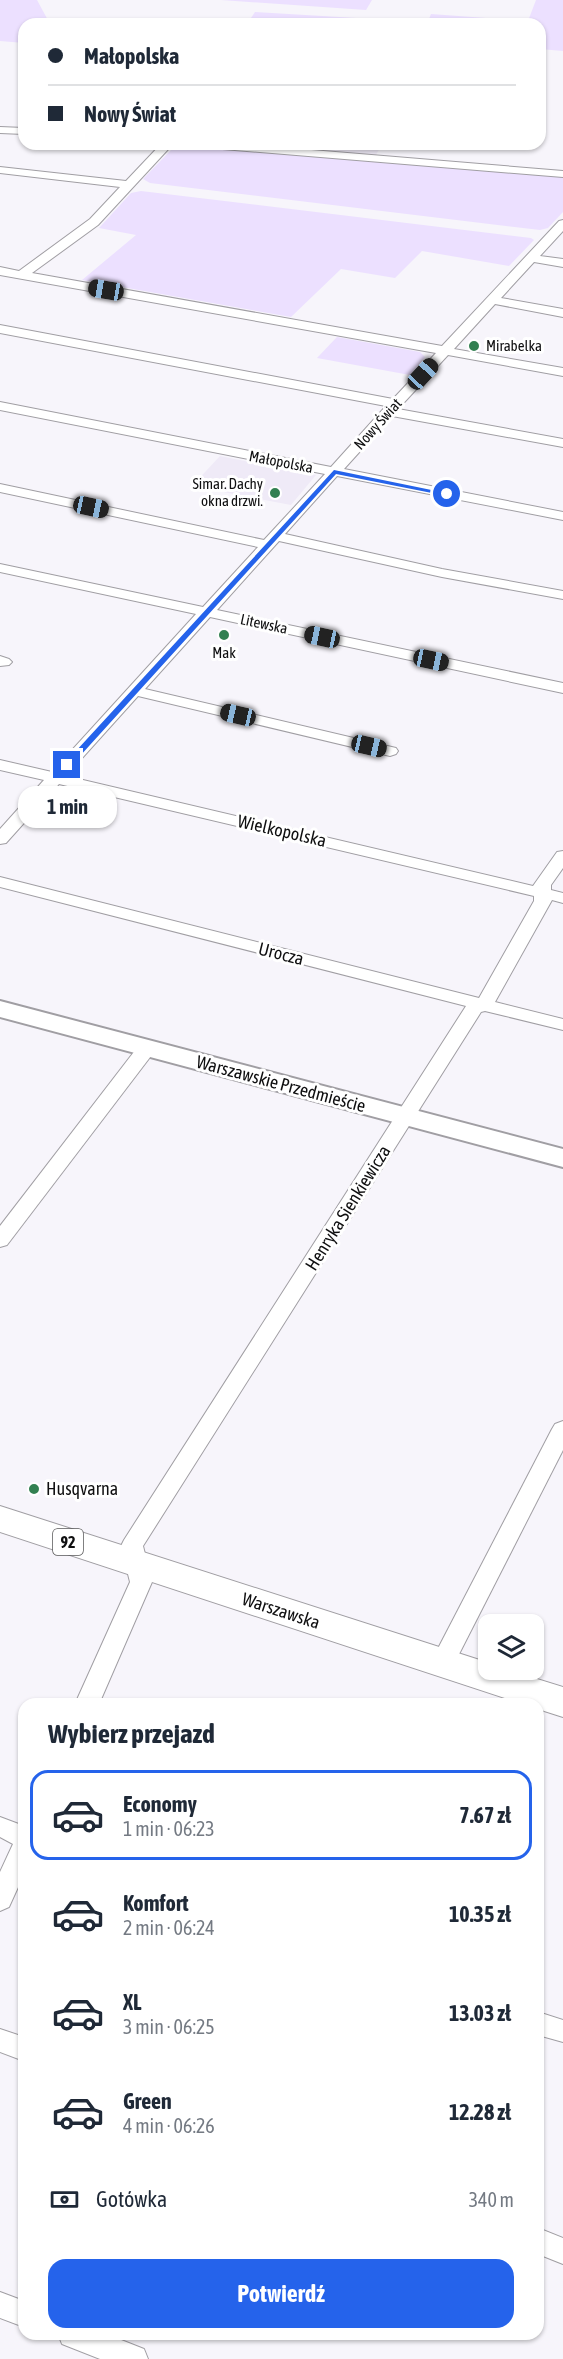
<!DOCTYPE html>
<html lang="pl">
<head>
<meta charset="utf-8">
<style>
	:root { --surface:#fff; --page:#f6f6f7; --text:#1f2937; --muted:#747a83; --line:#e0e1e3; --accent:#2563eb }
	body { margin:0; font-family:"Asap Condensed",sans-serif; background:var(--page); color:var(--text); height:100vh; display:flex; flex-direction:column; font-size:22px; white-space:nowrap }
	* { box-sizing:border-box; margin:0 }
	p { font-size:20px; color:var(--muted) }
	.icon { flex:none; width:33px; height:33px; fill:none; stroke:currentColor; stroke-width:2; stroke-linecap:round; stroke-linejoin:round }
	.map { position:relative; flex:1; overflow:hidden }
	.side { position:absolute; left:18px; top:1698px; width:526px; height:642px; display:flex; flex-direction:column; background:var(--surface); border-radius:18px; box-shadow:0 2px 4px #0004 }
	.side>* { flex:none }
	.guide { position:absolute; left:18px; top:18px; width:528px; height:132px; border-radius:18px; box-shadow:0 2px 4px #0004; display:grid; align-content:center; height:132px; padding:0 30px; background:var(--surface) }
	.controls { position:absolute; left:478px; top:1614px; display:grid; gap:12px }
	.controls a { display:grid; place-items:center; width:66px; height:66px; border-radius:12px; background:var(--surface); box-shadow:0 2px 4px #0004; font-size:30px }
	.end { position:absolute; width:27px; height:27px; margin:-14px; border:8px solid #2563eb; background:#fff; box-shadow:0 0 0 3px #fff }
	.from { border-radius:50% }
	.bubble { position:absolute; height:42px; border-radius:18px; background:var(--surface); box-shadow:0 2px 4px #0004; font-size:20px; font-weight:700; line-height:42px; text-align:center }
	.car { position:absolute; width:18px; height:36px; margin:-18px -9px; border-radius:8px; box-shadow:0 0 4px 2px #0007; background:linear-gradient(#222 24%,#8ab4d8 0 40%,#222 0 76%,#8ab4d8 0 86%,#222 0) }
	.guide b { display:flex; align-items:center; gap:21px; height:57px; font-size:22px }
	.guide b+b { border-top:2px solid var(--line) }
	.guide i { width:15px; height:15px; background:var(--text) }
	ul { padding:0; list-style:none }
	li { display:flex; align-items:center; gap:18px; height:90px; margin:0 12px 9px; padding:0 18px; border:3px solid transparent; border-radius:18px }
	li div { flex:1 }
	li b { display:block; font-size:22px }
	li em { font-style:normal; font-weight:700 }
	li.current { border-color:var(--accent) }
	li>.icon { width:54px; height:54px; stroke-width:1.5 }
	h2 { padding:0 30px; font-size:27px; line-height:72px }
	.pay { display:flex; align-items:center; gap:15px; height:66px; padding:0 30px; font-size:22px }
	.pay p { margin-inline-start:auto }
	.action { display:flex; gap:12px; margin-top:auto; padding:12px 30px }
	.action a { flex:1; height:69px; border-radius:18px; background:var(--accent); color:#fff; font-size:24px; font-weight:700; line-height:69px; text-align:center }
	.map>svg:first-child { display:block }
	.built { fill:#efeaf7 }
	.green { fill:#ece0ff }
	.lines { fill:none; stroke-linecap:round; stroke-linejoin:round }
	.street-casing { stroke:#a09ea3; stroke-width:2 }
	.secondary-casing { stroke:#a09ea3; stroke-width:4 }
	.primary-casing { stroke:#a09ea3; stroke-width:2 }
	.street { fill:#fff; fill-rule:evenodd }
	.secondary { fill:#fff; fill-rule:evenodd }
	.primary { fill:#fff; fill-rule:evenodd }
	.route { fill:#2563eb }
	.poi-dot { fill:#328051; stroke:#fff; stroke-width:2 }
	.labels { text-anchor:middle; stroke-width:6; stroke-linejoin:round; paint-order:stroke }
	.far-poi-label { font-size:15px; fill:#0f0f10; stroke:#fff; text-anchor:start }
	.far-street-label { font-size:15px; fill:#0f0f10; stroke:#fff }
	.shield { fill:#fff; stroke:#575758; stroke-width:1.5 }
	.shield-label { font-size:16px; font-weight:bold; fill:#0f0f10 }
	.street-label { font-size:18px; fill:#0f0f10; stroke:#fff }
	.poi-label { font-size:18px; fill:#0f0f10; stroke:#fff; text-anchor:start }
</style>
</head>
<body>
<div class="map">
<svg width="563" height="2359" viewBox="0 0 563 2359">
	<rect width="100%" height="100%" fill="#f7f5fb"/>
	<g class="built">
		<path d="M242 144H382L376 155Z"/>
		<path d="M220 456 316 475 291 505 192 486Z"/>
	</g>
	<g class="green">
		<path d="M0 0H37L50 24H24V43L0 41Z"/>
		<path d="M221 0H372L366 10Z"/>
		<path d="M536 0H563V51L540 49V24H427L431 14 528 21Z"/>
		<path d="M255 12 373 19 372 24H247Z"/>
		<path d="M182 145 563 176V212L548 228 540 230 150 183 143 179 172 149 169 148Z"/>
		<path d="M141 191 531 238 534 240 509 266 422 251 395 278 341 269 291 317 82 280 136 235 99 228 131 193Z"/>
		<path d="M337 337 420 352 425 357 410 375 317 358Z"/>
	</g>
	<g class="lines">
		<g class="street-casing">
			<g id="street">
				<path d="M0 127 24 128V134L0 133Z"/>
				<path d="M161 144H173L98 225 32 273 442 346 559 221 563 220V231L540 256 563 259V267L534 262 501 298 563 309V317L495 304 454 349 563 368V376L448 355 398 409 563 439V447L392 416 344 469 563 512V520L337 476 285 534 442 569 563 591V599L442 577 279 541 217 610 563 683V693L210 617 145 689 396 748 398 751 396 754 390 756 138 696 66 776 533 886 557 852 563 851V868L551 885V890L563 893V903L552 900 495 1002 563 1019V1030L485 1011 481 1012 143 1546 152 1582 99 1704H75L130 1582 121 1546 124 1540 466 1006 0 887V877L479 998 534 901V896L59 784 6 843 0 844V829L44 780 0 770V760L52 772 196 614 0 572V564L203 607 258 547 0 492V484L264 540 325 474 0 410V402L331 467 386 406 0 333V325L393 399 436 353 0 275V267L19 271 90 219 120 187 0 173V167L126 181Z"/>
				<path d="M192 144H239L563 171V177L198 147Z"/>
				<path d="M0 656 9 659 12 662 9 665 0 666Z"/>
				<path d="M147 1042 154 1044 156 1048 154 1052 7 1245 0 1247V1226L140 1044Z"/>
				<path d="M563 1421V1450L455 1662 451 1668 443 1671 435 1668 431 1662 552 1429 555 1424Z"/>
				<path d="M0 1817 24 1826V1874L9 1907 0 1911V1872L13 1844 0 1837Z"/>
				<path d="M538 2012 563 2020V2042L538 2035Z"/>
				<path d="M0 2029 24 2037V2061L0 2052Z"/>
				<path d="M538 2228 563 2238V2264L538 2254Z"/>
				<path d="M0 2292 24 2301V2327L0 2318Z"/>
				<path d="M58 2334H106L144 2349 148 2359H100L62 2344Z"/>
			</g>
		</g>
		<g class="secondary-casing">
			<path id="secondary" d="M0 1001 563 1149V1167L0 1017Z"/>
		</g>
		<g class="primary-casing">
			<path id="primary" d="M0 1506 489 1663V1670H508L563 1687V1717L538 1709V1704H523L0 1532Z"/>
		</g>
		<use href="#street" class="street"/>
		<use href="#secondary" class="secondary"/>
		<use href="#primary" class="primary"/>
	</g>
	<path class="route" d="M334 470 451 494 447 496 336 474 70 767H64V764Z"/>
	<g class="poi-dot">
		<circle cx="474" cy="346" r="6"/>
		<circle cx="275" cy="493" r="6"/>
		<circle cx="224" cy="635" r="6"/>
		<circle cx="34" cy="1489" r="6"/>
	</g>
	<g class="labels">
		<g class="far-poi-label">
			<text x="486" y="351">Mirabelka</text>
			<text x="263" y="489" text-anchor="end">Simar. Dachy<tspan x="263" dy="17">okna drzwi.</tspan></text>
			<text x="224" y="658" text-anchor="middle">Mak</text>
		</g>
		<g class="far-street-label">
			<text transform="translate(378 424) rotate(-48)" y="5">Nowy Świat</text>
			<text transform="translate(281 462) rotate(11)" y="5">Małopolska</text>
			<text transform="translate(264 624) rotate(12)" y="5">Litewska</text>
		</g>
		<rect class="shield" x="53" y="1529" width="30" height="26" rx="4.5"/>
		<g class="shield-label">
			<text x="68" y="1548">92</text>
		</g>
		<g class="street-label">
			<text transform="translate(282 831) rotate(13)" y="6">Wielkopolska</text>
			<text transform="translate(281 954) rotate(14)" y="6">Urocza</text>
			<text transform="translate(281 1084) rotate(15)" y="6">Warszawskie Przedmieście</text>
			<text transform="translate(348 1208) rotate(-58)" y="6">Henryka Sienkiewicza</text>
			<text transform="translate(281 1611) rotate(18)" y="6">Warszawska</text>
		</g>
		<g class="poi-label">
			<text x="46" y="1495">Husqvarna</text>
		</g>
	</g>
</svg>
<div class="controls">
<a><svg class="icon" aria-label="layers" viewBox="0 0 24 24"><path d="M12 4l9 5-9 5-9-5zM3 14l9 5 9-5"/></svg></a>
</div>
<i class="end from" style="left:447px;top:494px"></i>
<i class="end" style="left:67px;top:765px"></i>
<div class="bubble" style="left:18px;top:786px;width:99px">1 min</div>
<i class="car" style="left:106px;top:290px;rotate:280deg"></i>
<i class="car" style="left:423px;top:374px;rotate:43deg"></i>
<i class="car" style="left:91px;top:507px;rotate:102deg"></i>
<i class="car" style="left:322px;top:637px;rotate:282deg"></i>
<i class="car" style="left:431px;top:660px;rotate:102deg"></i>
<i class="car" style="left:238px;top:715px;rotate:283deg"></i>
<i class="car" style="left:369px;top:746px;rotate:103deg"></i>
<div class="guide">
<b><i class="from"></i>Małopolska</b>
<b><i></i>Nowy Świat</b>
</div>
<section class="side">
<h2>Wybierz przejazd</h2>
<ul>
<li class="current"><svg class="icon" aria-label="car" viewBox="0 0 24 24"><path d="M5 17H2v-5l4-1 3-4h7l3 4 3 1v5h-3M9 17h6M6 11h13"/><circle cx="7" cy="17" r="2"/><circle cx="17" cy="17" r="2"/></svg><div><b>Economy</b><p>1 min · 06:23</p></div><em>7.67 zł</em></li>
<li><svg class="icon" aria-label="car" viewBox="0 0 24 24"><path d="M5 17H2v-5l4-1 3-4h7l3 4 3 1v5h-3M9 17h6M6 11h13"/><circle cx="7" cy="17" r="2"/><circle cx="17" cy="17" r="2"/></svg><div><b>Komfort</b><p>2 min · 06:24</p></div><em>10.35 zł</em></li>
<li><svg class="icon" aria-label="car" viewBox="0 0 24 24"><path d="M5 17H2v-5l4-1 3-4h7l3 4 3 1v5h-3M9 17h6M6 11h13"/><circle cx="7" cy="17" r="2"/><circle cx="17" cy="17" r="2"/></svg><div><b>XL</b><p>3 min · 06:25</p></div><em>13.03 zł</em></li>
<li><svg class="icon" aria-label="car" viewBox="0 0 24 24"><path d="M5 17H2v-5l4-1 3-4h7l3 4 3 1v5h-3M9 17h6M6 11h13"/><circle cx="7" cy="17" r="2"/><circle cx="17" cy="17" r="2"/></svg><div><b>Green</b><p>4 min · 06:26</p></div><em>12.28 zł</em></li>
</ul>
<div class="pay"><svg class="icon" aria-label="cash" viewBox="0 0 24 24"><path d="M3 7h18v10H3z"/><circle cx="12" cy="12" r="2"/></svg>Gotówka<p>340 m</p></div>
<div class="action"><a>Potwierdź</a></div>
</section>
</div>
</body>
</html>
